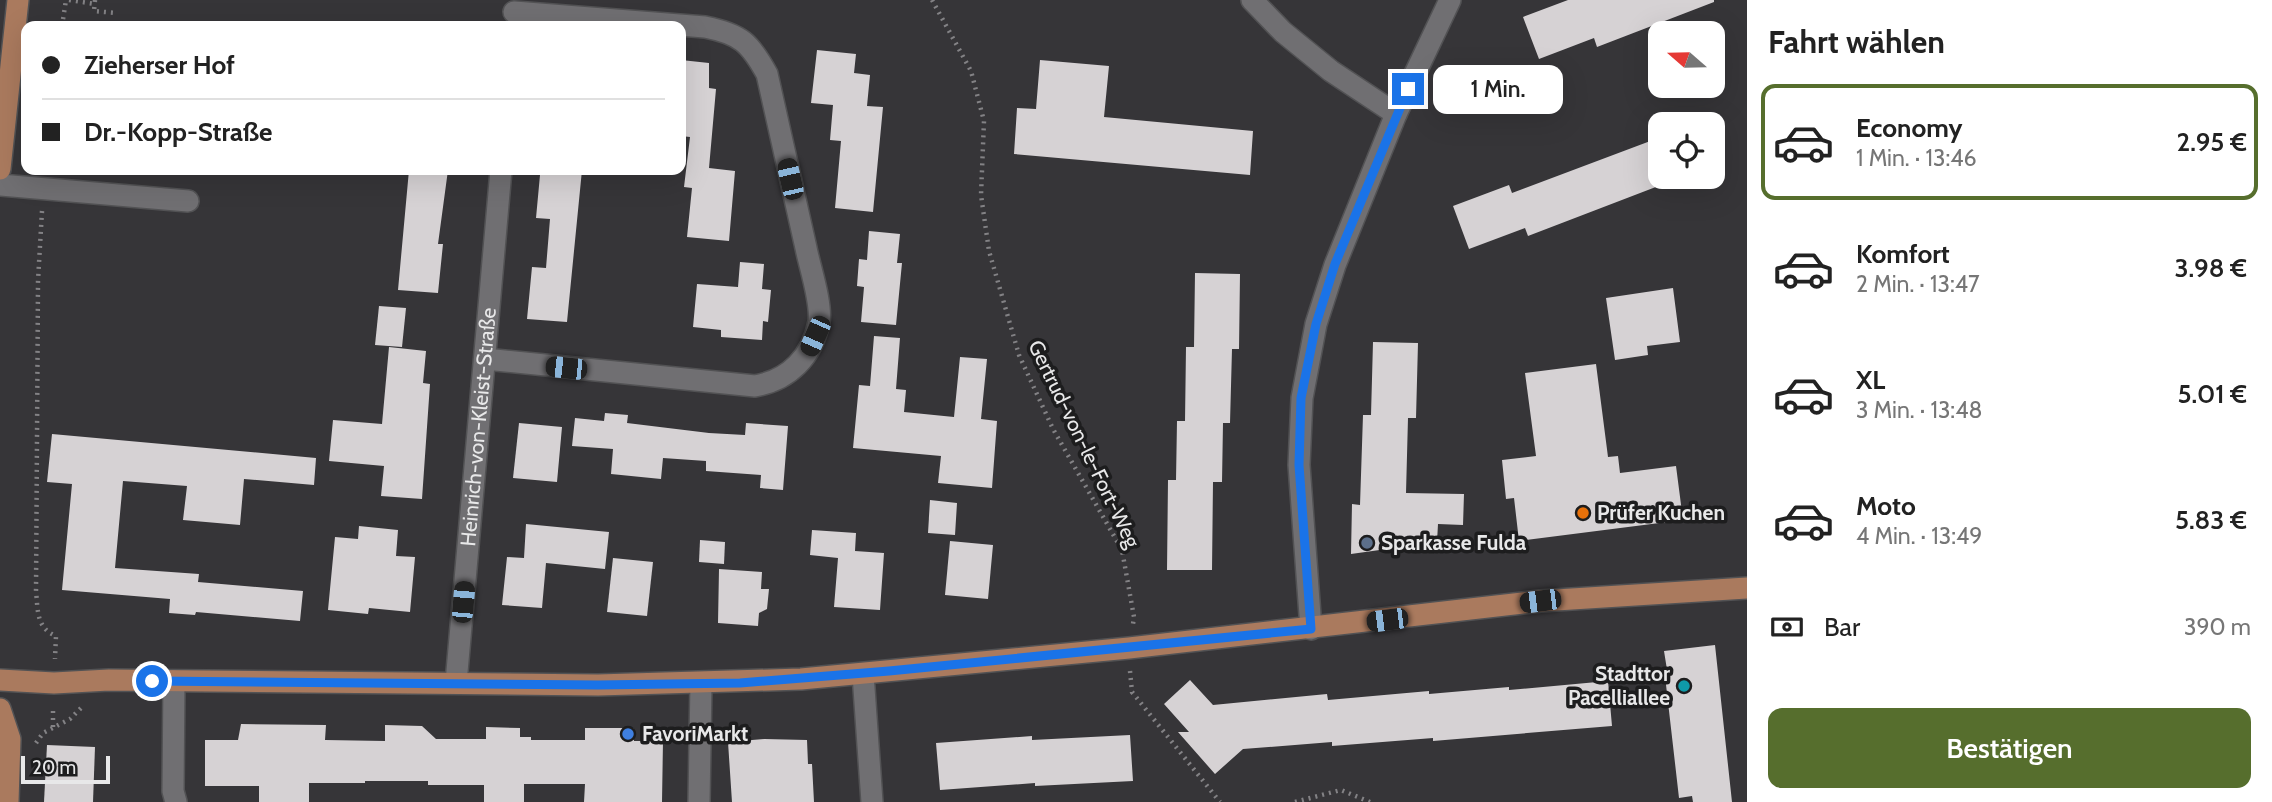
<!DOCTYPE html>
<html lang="de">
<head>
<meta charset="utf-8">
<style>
	:root { --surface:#fff; --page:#f2f2f2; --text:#222; --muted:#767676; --line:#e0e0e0; --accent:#566e2d }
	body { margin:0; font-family:Cabin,sans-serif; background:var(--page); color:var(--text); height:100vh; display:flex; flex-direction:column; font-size:26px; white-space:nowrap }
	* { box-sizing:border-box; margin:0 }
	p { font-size:23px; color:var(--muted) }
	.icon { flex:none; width:38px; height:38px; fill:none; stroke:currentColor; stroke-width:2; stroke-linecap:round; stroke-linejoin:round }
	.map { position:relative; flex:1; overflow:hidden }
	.side { display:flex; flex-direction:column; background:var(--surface); width:525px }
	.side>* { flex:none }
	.hud { position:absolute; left:21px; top:21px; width:665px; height:154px; border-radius:14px; box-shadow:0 7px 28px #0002; display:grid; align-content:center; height:154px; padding:0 21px; background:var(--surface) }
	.needle { width:46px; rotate:290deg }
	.controls { position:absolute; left:1648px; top:21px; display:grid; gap:14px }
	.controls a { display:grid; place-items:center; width:77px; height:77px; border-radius:14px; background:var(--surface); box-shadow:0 7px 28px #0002; font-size:35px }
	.scale { position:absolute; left:21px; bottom:18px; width:89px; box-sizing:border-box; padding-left:7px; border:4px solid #e8e8e9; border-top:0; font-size:19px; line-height:24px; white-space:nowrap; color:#e8e8e9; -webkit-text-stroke:5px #1d1d1e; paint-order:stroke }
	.end { position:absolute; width:32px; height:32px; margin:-16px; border:9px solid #1a73e8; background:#fff; box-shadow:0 0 0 4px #fff }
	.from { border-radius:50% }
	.bubble { position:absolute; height:49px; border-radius:14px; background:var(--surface); box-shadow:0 7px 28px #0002; font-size:23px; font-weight:600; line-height:49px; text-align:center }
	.car { position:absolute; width:21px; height:42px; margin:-21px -10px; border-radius:9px; box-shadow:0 0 5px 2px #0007; background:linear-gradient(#222 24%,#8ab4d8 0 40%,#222 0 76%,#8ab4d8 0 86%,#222 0) }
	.hud b { display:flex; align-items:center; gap:24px; height:66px; font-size:26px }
	.hud b+b { border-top:2px solid var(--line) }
	.hud i { width:18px; height:18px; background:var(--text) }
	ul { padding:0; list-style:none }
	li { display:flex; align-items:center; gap:21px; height:116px; margin:0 14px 10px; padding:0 7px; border:4px solid transparent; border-radius:14px }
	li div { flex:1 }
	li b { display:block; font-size:26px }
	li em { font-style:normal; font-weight:600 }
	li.on { border-color:var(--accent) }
	li>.icon { width:63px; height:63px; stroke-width:1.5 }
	h2 { padding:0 21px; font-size:32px; line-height:84px }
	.pay { display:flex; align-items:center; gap:18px; height:77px; padding:0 21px; font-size:26px }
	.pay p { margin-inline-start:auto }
	.button { display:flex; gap:14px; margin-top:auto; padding:14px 21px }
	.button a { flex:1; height:80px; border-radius:14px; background:var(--accent); color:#fff; font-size:28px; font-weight:600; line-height:80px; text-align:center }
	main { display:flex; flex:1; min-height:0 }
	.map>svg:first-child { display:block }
	.building { fill:#d6d2d4 }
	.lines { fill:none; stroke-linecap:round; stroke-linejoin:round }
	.minor-casing { stroke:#525254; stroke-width:24 }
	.major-casing { stroke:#525254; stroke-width:24 }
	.path { stroke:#838285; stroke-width:4.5; stroke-dasharray:2 5; stroke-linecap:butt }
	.minor { stroke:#706f72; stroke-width:21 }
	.major { stroke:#aa7a5e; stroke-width:21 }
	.route { stroke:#1a73e8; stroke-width:9 }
	.food-dot { fill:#e8710a; stroke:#1d1d1e; stroke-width:2.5 }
	.service-dot { fill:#5c6f8a; stroke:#1d1d1e; stroke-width:2.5 }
	.culture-dot { fill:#0f9aa8; stroke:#1d1d1e; stroke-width:2.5 }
	.shop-dot { fill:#3f7fe0; stroke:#1d1d1e; stroke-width:2.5 }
	.labels { text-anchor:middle; stroke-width:7; stroke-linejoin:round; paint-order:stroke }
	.street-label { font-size:21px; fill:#e8e8e9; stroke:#1d1d1e }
	.poi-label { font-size:21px; font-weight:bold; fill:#e8e8e9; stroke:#1d1d1e; text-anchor:start }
</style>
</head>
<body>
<main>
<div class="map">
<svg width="1747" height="802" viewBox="0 0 1747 802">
	<rect width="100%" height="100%" fill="#363538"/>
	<g class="building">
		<path d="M1568 0H1714V2L1597 47 1594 38 1539 59 1523 17Z"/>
		<path d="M817 50 856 54 854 73 870 75 867 106 883 107 873 212 835 208 841 141 830 140 833 105 811 103Z"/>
		<path d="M681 60 709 63V88L716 89 709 168 735 171 729 241 687 237 692 188 684 187 690 137 681 136Z"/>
		<path d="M1040 60 1109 66 1104 117 1253 131 1250 175 1014 154 1017 108 1036 109Z"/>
		<path d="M1661 137V185L1528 236 1525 228 1469 249 1453 206 1509 185 1512 193Z"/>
		<path d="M409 170H448L438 244H443L438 293 398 290Z"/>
		<path d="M544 170H582L567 322 527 319 532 267 546 268 550 219 536 218 540 175H544Z"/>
		<path d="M869 231 900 234 897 263H902L896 325 861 322 864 287 857 286 859 259 867 260Z"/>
		<path d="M740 262 764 264 762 289 771 290 768 322 763 321 762 340 721 337V330L693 327 697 284 738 287Z"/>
		<path d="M1195 273 1240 274 1239 349H1232L1230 423H1223L1222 482H1213L1212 570H1167L1168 480H1176L1177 421H1185L1186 347H1194Z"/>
		<path d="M1673 288 1680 342 1647 346 1648 355 1615 360 1606 298Z"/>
		<path d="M379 306 406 308 402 347 375 345Z"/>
		<path d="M874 336 900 338 896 389 906 390 904 412 954 417 960 357 987 359 981 419 997 421 992 488 938 483 941 456 853 448 859 385 870 386Z"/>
		<path d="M1373 342 1418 343 1416 418H1408L1406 493 1464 494 1463 525 1438 524 1437 542 1351 554 1352 504 1360 505 1363 415H1371Z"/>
		<path d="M389 347 426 351 423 383 430 384 422 499 381 496 384 466 329 461 333 420 382 424Z"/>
		<path d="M1596 364 1608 457 1618 456 1620 473 1676 466 1683 520 1519 541 1514 498 1506 499 1502 460 1536 456 1525 373Z"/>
		<path d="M605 413 628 415 627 423 709 433 745 435 746 423 788 426 783 490 760 488 761 475 706 471V461L663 458 661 479 611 474 613 449 572 446 575 418 604 421Z"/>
		<path d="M519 423 562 427 557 482 513 478Z"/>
		<path d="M52 434 316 458 314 485 244 479 240 525 183 520 187 486 123 481 115 568 199 574 198 582 303 591 300 621 196 612 195 615 169 613 170 599 62 590 72 484 47 482Z"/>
		<path d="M930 500 957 503 955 535 928 533Z"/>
		<path d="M526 524 609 532 605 569 546 563 542 608 502 605 507 557 524 558Z"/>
		<path d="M359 526 398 530 396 556 415 557 410 612 369 608 368 614 328 610 335 537 358 539Z"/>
		<path d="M812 530 856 533 855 551 884 553 880 610 834 607 838 558 810 555Z"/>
		<path d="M700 540 725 542 724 564 699 562Z"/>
		<path d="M950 541 993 545 988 599 945 595Z"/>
		<path d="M613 558 653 562 647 616 607 612Z"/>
		<path d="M719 569 762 572 761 589H769L767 609 759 613 758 626 718 623Z"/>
		<path d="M1715 645 1732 802H1693L1692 796 1679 798 1665 676H1668L1664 651Z"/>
		<path d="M1190 680 1213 705 1327 694 1328 700 1429 691V694L1509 687V690L1608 681 1612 726 1433 741V738L1332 746V742L1243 749 1215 774 1178 732H1189L1164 704Z"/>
		<path d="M241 724 326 725 325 740 385 741V725L422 726 436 739H486V727L520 728V737H531V740H585V728H634V741H663L662 802H584L585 784H524V802H484V785H428V781H365V783H309V802H259V786H205V740H238Z"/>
		<path d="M1130 735 1133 781 1035 786V783L940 790 936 743 1032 736V740Z"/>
		<path d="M764 739 807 740 808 764H812L814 802H732L728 742Z"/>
		<path d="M47 745 95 747 93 802H44Z"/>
	</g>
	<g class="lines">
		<g class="minor-casing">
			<g id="minor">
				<path d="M1252 0 1283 32 1331 71 1396 114"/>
				<path d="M0 185 188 201"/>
				<path d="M485 359 755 386C789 380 812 357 819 322 822 303 810 268 806 248 793 190 780 132 767 74 750 43 741 34 705 27L514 12"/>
				<path d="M1311 629 1299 465 1302 398 1316 324 1335 265 1396 114 1450 0"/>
				<path d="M863 674 872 802"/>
				<path d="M174 681 173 791 176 802"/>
				<path id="s1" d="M456 683 501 170"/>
				<path d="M699 802 701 683"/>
			</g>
		</g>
		<g class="major-casing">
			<g id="major">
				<path d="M0 169 18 0"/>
				<path d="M0 680 54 683 109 680 598 685 801 679 1129 648 1540 601 1747 588"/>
				<path d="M0 709 10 739 8 802"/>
			</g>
		</g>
		<g class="path">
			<path d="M69 0 95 4"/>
			<path d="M95 0 94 11 116 13"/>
			<path d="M932 0 971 71 984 121 981 195 989 251 1019 355 1053 429 1122 550 1134 617 1133 624"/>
			<path d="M62 26 66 0"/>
			<path d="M42 211 38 281 36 591C38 610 36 628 56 636L55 659"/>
			<path d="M1130 671 1132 692 1220 802"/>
			<path d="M53 727V706"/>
			<path d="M36 743 43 733 70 719 83 706"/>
			<path d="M1295 802 1341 790 1370 802"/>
		</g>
		<use href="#minor" class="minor"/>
		<use href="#major" class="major"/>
	</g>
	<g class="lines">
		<path class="route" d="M152 681 598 685 740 683 889 671 1311 629 1299 465 1301 398 1316 324 1335 264 1408 89"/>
	</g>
	<circle class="food-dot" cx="1583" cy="513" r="7"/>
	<circle class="service-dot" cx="1367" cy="543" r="7"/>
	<circle class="culture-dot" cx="1684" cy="686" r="7"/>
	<circle class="shop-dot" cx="628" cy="734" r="7"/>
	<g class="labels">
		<g class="street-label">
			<text dy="7" stroke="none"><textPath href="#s1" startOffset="257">Heinrich-von-Kleist-Straße</textPath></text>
			<text transform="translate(1084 444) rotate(64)" y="7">Gertrud-von-le-Fort-Weg</text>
		</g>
		<g class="poi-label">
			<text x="1597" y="520">Prüfer Kuchen</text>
			<text x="1381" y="550">Sparkasse Fulda</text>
			<text x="1670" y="681" text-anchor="end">Stadttor<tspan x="1670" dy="24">Pacelliallee</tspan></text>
			<text x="642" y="741">FavoriMarkt</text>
		</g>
	</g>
</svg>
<div class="controls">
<a><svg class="needle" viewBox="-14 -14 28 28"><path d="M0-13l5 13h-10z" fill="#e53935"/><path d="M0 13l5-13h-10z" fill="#767676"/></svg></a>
<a><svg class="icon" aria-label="locate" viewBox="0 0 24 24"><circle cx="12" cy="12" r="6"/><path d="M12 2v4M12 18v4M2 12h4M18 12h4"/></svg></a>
</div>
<div class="scale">20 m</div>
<i class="end from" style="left:152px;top:681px"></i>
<i class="end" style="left:1408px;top:89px"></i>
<div class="bubble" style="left:1433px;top:65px;width:130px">1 Min.</div>
<i class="car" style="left:790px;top:179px;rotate:347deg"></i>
<i class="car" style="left:815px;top:336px;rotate:204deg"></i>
<i class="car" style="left:566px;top:368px;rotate:276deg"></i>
<i class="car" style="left:1540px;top:601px;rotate:263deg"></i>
<i class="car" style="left:463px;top:602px;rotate:5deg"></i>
<i class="car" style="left:1387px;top:620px;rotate:263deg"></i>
<div class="hud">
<b><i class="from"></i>Zieherser Hof</b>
<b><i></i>Dr.-Kopp-Straße</b>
</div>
</div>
<section class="side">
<h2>Fahrt wählen</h2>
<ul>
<li class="on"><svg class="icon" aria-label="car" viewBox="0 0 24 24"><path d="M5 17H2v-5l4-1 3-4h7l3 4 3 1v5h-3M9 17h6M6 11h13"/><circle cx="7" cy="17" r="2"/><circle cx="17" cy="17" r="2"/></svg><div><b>Economy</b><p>1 Min. · 13:46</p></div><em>2.95 €</em></li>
<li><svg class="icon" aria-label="car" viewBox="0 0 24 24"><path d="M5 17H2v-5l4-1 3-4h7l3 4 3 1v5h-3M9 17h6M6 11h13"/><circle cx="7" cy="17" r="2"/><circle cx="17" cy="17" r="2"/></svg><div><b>Komfort</b><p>2 Min. · 13:47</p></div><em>3.98 €</em></li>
<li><svg class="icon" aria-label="car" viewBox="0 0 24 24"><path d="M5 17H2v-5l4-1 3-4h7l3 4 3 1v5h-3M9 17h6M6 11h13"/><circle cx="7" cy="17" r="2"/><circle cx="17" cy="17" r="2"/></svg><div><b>XL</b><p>3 Min. · 13:48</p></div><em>5.01 €</em></li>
<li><svg class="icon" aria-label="car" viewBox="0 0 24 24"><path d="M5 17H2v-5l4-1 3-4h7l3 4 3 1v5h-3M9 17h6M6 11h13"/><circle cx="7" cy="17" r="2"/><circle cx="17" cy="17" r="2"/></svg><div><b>Moto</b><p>4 Min. · 13:49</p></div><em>5.83 €</em></li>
</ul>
<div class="pay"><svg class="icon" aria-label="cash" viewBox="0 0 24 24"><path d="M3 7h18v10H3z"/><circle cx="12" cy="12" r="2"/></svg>Bar<p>390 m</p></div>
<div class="button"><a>Bestätigen</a></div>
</section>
</main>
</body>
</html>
